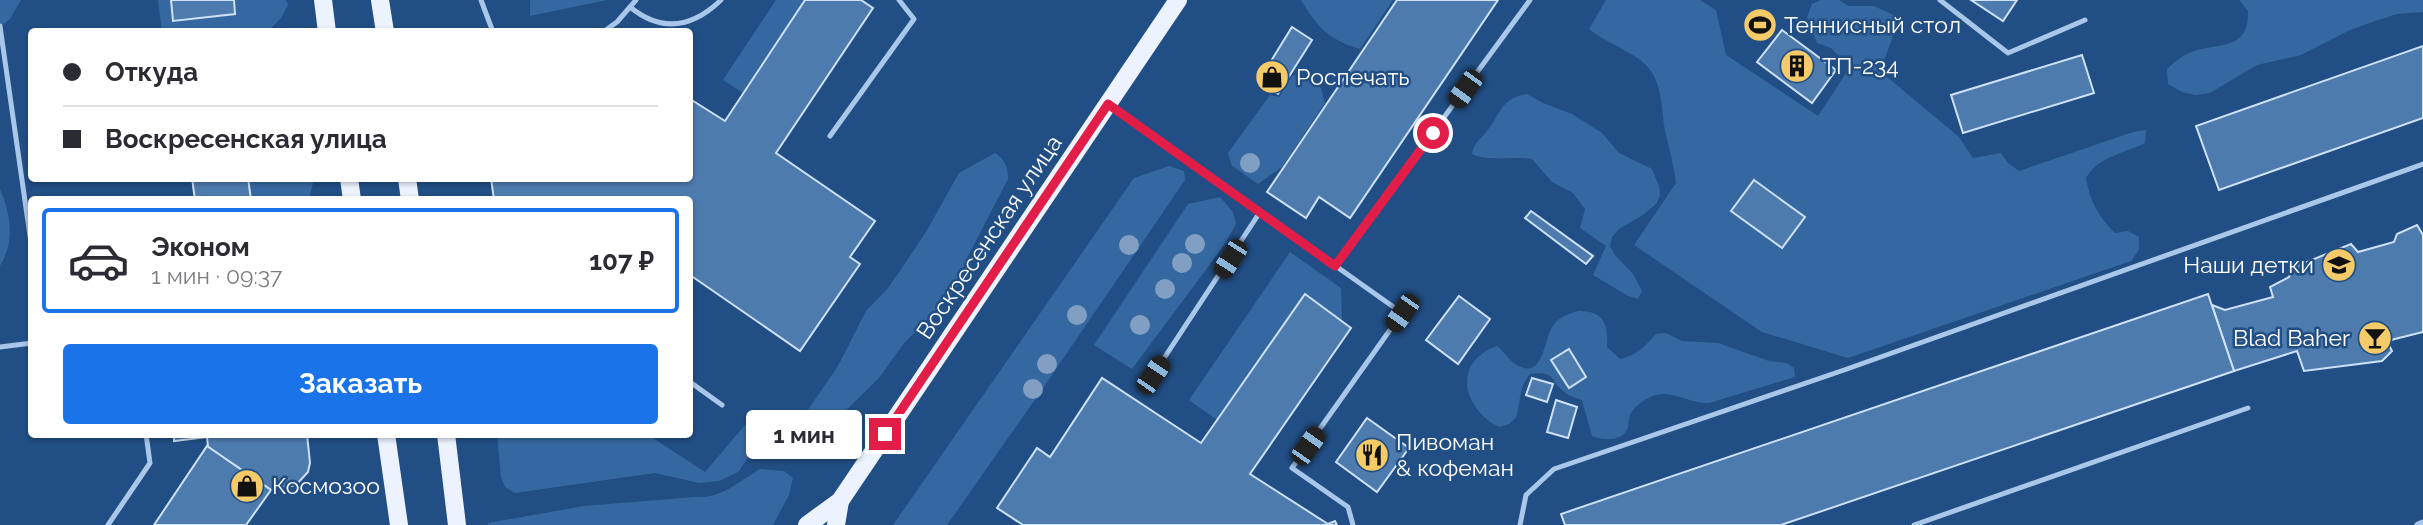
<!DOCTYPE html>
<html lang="ru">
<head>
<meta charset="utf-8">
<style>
	:root { --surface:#fff; --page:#f2f2f3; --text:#2b2b33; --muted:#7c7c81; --line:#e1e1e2; --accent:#1a73e8 }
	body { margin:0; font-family:Raleway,sans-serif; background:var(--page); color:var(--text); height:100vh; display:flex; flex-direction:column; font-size:26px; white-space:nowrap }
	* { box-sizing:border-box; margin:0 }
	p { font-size:23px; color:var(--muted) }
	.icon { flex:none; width:38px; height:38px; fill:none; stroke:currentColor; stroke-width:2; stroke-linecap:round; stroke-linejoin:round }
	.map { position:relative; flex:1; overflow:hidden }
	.details { position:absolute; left:28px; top:196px; width:665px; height:242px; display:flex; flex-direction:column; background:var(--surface); border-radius:7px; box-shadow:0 2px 5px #0004 }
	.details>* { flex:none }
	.top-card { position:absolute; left:28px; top:28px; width:665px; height:154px; border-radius:7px; box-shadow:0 2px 5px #0004; display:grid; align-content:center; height:154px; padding:0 35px; background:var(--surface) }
	.end { position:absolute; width:32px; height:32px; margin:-16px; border:9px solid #e11d48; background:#fff; box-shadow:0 0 0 4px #fff }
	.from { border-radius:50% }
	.bubble { position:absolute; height:49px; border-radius:7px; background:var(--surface); box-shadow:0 2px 5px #0004; font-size:23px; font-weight:700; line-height:49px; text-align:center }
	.car { position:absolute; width:21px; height:42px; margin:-21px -10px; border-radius:9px; box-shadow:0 0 5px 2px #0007; background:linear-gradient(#222 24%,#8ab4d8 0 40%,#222 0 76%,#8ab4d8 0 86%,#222 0) }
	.top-card b { display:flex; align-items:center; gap:24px; height:66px; font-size:26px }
	.top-card b+b { border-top:2px solid var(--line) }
	.top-card i { width:18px; height:18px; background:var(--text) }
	ul { padding:12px 0 0; list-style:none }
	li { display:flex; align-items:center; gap:21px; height:105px; margin:0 14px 10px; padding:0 21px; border:4px solid transparent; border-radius:7px }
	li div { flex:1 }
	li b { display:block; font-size:26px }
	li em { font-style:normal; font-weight:700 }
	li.active { border-color:var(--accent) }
	li>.icon { width:63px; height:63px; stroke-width:1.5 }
	.button { display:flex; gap:14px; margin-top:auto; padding:14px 35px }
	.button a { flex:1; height:80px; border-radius:7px; background:var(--accent); color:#fff; font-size:28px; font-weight:700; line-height:80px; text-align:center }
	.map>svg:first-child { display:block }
	.green { fill:#3568a1 }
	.building { fill:#4e7bae; stroke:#cde1f7; stroke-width:2 }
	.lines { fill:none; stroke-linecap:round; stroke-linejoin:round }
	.service { stroke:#a9c7e9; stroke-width:5 }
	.minor { stroke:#a9c7e9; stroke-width:7 }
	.primary { stroke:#ecf3fe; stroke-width:18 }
	.tree { fill:#809fc3 }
	.route { stroke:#e11d48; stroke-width:9 }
	.labels { text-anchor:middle; stroke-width:5; stroke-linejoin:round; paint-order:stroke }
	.poi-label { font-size:23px; fill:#fff; stroke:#214e84; text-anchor:start }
	.street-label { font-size:23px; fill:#fff; stroke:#214e84 }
</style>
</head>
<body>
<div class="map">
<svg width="2423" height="525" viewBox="0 0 2423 525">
	<rect width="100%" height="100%" fill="#214e84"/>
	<g class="green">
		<path d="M0 0H21L10 19 0 27Z"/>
		<path d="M158 0H286L288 5 281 18 268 31 162 32Z"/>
		<path d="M530 0H607L530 16Z"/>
		<path d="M776 0H805L743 93 723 80Z"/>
		<path d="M1301 0H1393L1360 49C1329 40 1317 27 1301 0Z"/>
		<path d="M1606 0H1700L1716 10 1726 55 1818 116 1850 67 1831 48 1817 43 1807 17 1812 4 1821 0H1839L1848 6H1874L1900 18 1880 71 1959 137 1973 158 2001 153 2008 163 2019 171 2133 132 2146 130 2145 143C2123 154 2099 156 2086 178 2089 199 2099 218 2115 233L2128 231 2139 237V250L2131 261 1848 358 1762 332 1634 245 1676 183C1674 166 1670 152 1666 135 1660 109 1665 78 1640 60 1624 48 1605 42 1589 29Z"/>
		<path d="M2239 0H2423V12L2397 14 2378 20 2350 30 2301 55 2257 65 2210 93 2196 95 2182 92 2168 84 2167 69C2173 64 2181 56 2189 53 2217 41 2249 53 2248 11Z"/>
		<path d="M1299 74 1321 88 1325 103 1282 167 1258 184 1232 166 1228 153 1270 95 1279 97 1292 76Z"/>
		<path d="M1527 94 1543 103 1572 114 1602 133 1619 153 1652 169 1659 186 1660 195 1657 203 1643 215 1619 229 1612 237 1610 246 1614 254 1633 274 1642 291 1638 299 1628 296 1593 275 1606 246 1580 228 1585 209 1573 193 1552 182 1532 159C1512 156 1489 162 1472 154 1474 142 1480 140 1487 131 1501 113 1501 98 1527 94Z"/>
		<path d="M995 153C1005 159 1008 168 1008 179L967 258 959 284 949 298 904 343 879 378 840 416 825 437 804 449 796 443 795 435 801 420 838 366 866 311 888 288 902 268 926 232 959 173Z"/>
		<path d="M1169 166 1184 171 1185 180 1041 391 947 525H893L1134 178Z"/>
		<path d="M248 179 314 178V179L309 199 251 200Z"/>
		<path d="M0 189C11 215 15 241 0 266Z"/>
		<path d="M1220 197 1233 212 1236 224 1225 244 1132 369 1094 345 1188 204Z"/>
		<path d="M1290 252 1341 288 1342 320 1304 295 1217 420 1189 400Z"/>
		<path d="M1579 311C1605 311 1608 325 1607 347L1620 359C1636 356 1645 346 1656 334L1666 333 1682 341 1718 343 1769 361 1787 363 1794 368 1795 377 1709 403C1692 404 1671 390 1656 395 1649 397 1637 404 1633 410 1627 416 1630 424 1627 430 1620 442 1603 440 1592 436L1582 400C1576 398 1569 396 1565 392 1549 381 1557 370 1530 374 1518 388 1521 402 1516 418L1509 424 1499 427C1462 408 1452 362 1497 346 1505 352 1508 360 1517 365 1545 381 1543 337 1554 324 1560 317 1570 313 1579 311Z"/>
		<path d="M745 425 761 439 738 472 719 481 699 483 655 473 515 493 505 487 501 477 497 434H647L705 472Z"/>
		<path d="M760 469 784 471 793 478 789 495 773 525H489L488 523 584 506 695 497C721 499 738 482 760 469Z"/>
	</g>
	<g class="building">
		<path d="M171 0H234L235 14 173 21Z"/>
		<path d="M805 0H861L873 8 776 153 875 221 850 257 860 264 800 351 690 275V200H494L491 178H690V99L725 121Z"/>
		<path d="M1397 0H1498L1350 218 1319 197 1306 218 1267 192Z"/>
		<path d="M1971 0H2017L2003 21Z"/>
		<path d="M1292 27 1312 40 1278 94 1258 82Z"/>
		<path d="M1782 30 1836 70 1812 103 1757 62Z"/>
		<path d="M2423 46V118L2219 190 2196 126Z"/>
		<path d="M2082 55 2094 93 1963 133 1951 95Z"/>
		<path d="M192 178H248L251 200H195Z"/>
		<path d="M1754 180 1805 217 1782 248 1731 211Z"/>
		<path d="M1531 211 1593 256 1586 264 1525 218Z"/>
		<path d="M2417 225 2423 235V332L2387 341 2392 351 2382 361 2304 371 2297 351 2234 371 2212 305 2225 310 2273 297 2270 287 2289 277 2292 268 2351 244 2358 252 2394 242 2397 234Z"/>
		<path d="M1305 294 1351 328 1250 474 1328 524 1335 521 1337 525H1023L997 508 1037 448 1050 457 1102 378 1201 443Z"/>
		<path d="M2208 294 2234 371 1781 525H1565L1561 514Z"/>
		<path d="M1459 296 1490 319 1458 364 1426 340Z"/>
		<path d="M1569 349 1586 377 1569 388 1551 360Z"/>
		<path d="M1532 378 1553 384 1547 402 1526 395Z"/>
		<path d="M1556 400 1577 407 1568 438 1547 432Z"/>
		<path d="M1367 418 1409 448 1377 492 1336 462Z"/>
		<path d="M174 434H307L310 463 308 472 296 485 271 490 208 447 207 437 174 441Z"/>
		<path d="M207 446 271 490 246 525H154Z"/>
	</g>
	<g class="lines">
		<g class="service">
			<path d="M481 0 493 32"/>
			<path d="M1940 0 2008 53 2085 20"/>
			<path d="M630 7C662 33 692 28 721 0"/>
			<path d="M0 26 32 250"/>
			<path d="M603 32 617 22 636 0"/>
			<path d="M1110 106 1402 313 1292 468 1348 507 1353 525"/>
			<path d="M830 136 914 19 899 0"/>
			<path d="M1335 266 1530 0"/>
			<path d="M0 347 32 343"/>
			<path d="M1153 375 1260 212"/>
			<path d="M690 382 722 405"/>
			<path d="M108 525 150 463 146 434"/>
			<path d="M1520 525 1526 495 1554 469 1847 369 2423 164"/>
			<path d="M1914 525 2248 408"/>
		</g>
		<path class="minor" d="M2418 525 2423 523"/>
		<g class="primary">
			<path d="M323 0 327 32"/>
			<path d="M380 0 385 32"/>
			<path d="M349 178 352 200"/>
			<path d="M407 178 410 200"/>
			<path d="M386 434 399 525"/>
			<path d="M446 434 457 525"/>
			<path d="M807 525 840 501 1178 0"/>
			<path d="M836 525 840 501"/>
		</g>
	</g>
	<g class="tree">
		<circle cx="1250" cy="163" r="10"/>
		<circle cx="1195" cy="244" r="10"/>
		<circle cx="1129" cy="245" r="10"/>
		<circle cx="1182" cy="263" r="10"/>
		<circle cx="1165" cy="289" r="10"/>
		<circle cx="1077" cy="315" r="10"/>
		<circle cx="1140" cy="325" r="10"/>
		<circle cx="1047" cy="364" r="10"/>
		<circle cx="1033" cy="389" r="10"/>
	</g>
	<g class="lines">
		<path class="route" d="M885 434 1108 104 1335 266 1433 133"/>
	</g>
	<defs>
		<g id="stadium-disc" transform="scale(1.75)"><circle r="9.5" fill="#f5cb6a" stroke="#214e84"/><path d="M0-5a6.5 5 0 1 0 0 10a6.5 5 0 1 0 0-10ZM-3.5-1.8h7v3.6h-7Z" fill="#111"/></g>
		<g id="building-disc" transform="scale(1.75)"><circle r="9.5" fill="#f5cb6a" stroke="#214e84"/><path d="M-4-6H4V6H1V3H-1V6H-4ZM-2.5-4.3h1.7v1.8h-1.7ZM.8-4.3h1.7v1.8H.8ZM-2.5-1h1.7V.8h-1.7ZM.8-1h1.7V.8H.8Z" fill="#111"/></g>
		<g id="shop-disc" transform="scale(1.75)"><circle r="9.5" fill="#f5cb6a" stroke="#214e84"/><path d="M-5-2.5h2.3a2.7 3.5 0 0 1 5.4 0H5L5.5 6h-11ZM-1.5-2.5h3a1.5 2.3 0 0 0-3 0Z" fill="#111"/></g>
		<g id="school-disc" transform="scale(1.75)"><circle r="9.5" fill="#f5cb6a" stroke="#214e84"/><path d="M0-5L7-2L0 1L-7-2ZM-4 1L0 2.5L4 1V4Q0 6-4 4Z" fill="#111"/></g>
		<g id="bar-disc" transform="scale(1.75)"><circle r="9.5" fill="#f5cb6a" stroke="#214e84"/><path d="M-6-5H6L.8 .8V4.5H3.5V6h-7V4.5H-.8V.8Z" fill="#111"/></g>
		<g id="restaurant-disc" transform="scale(1.75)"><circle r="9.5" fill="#f5cb6a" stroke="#214e84"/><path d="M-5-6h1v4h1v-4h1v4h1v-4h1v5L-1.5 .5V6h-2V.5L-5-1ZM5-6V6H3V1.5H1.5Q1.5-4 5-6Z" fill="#111"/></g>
	</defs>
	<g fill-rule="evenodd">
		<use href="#stadium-disc" x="1760" y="25"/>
		<use href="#building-disc" x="1797" y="66"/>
		<use href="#shop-disc" x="1272" y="77"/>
		<use href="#school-disc" x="2339" y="265"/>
		<use href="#bar-disc" x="2375" y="338"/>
		<use href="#restaurant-disc" x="1372" y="455"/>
		<use href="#shop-disc" x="247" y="486"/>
	</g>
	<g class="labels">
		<g class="poi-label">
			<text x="1784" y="33">Теннисный стол</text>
			<text x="1822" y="74">ТП-234</text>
			<text x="1296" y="85">Роспечать</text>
			<text x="2314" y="273" text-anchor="end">Наши детки</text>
			<text x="2350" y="346" text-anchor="end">Blad Baher</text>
			<text x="1396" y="450">Пивоман<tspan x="1396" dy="26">&amp; кофеман</tspan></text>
			<text x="272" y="494">Космозоо</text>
		</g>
		<g class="street-label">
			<text transform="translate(989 237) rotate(-56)" y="8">Воскресенская улица</text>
		</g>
	</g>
</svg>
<i class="end from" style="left:1433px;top:133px"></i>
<i class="end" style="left:885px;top:434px"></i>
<div class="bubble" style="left:746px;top:410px;width:116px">1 мин</div>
<i class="car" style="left:1465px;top:89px;rotate:216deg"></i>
<i class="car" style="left:1230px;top:259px;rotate:213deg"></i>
<i class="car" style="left:1402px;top:313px;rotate:215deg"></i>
<i class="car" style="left:1153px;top:375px;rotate:34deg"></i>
<i class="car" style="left:1308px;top:446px;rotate:35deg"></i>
<div class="top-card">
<b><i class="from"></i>Откуда</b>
<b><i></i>Воскресенская улица</b>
</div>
<section class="details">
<ul>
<li class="active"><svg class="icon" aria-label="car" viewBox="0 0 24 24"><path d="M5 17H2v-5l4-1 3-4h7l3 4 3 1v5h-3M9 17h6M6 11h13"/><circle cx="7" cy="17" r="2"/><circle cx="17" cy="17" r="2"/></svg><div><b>Эконом</b><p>1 мин · 09:37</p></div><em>107 ₽</em></li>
</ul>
<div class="button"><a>Заказать</a></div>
</section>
</div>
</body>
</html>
